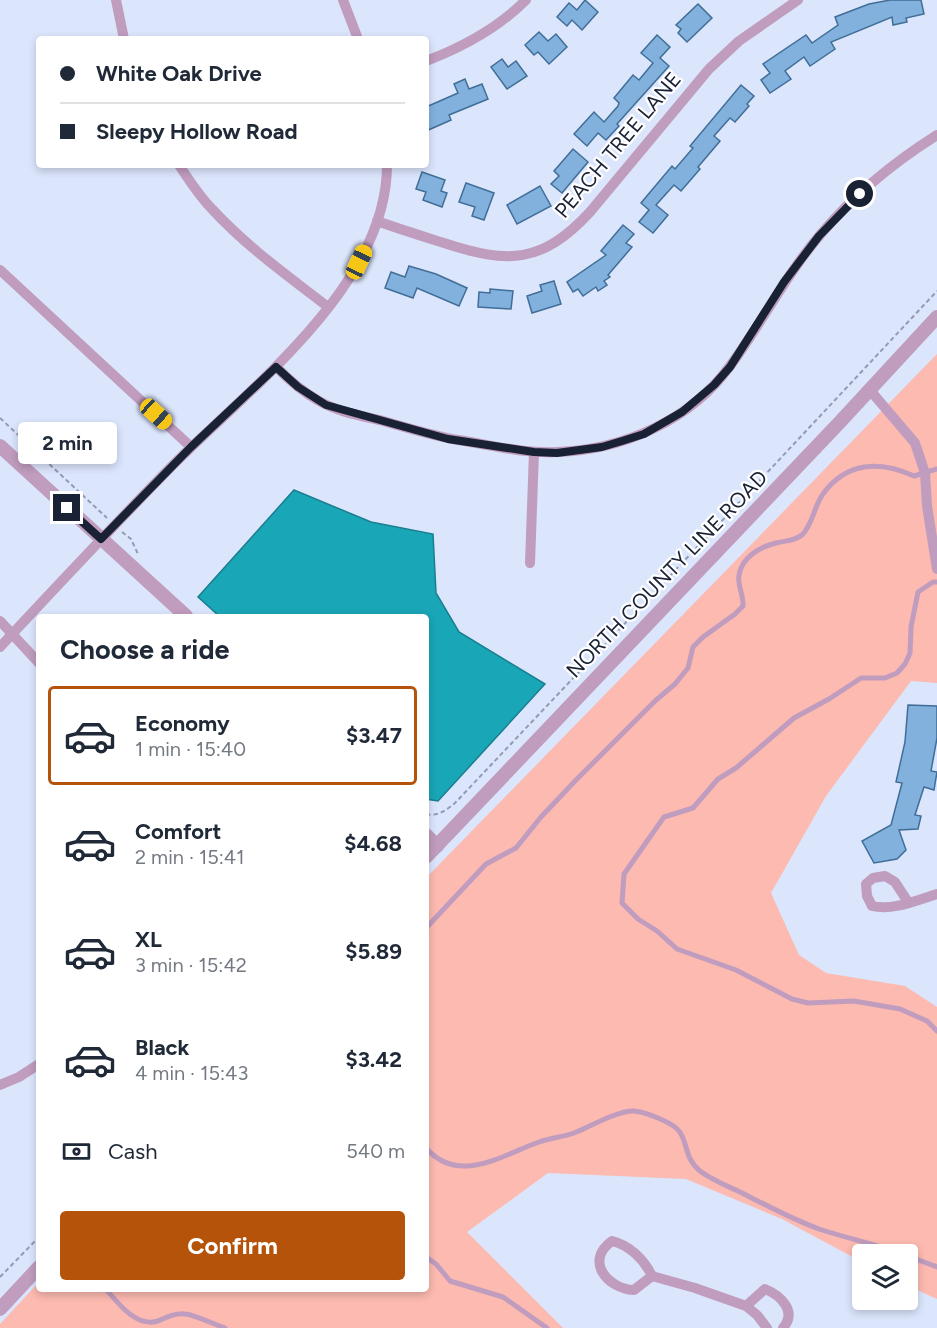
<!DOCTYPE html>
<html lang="en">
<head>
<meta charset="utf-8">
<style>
	:root { --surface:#fff; --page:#f6f6f7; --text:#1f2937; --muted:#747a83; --line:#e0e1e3; --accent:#b45309 }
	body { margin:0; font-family:Figtree,sans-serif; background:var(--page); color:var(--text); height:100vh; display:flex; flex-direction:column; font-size:22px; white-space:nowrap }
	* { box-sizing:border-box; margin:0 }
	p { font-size:20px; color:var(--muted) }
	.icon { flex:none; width:33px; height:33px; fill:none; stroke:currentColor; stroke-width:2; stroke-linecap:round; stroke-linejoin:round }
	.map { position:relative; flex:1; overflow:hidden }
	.drawer { position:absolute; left:36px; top:614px; width:393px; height:678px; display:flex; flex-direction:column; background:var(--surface); border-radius:6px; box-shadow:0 3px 9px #0003 }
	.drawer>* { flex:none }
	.banner { position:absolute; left:36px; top:36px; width:393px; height:132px; border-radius:6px; box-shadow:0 3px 9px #0003; display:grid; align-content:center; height:132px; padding:0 24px; background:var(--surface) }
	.buttons { position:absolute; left:852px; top:1244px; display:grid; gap:12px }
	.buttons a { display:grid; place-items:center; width:66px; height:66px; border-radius:6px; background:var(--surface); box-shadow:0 3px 9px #0003; font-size:30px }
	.end { position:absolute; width:27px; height:27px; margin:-14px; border:8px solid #192135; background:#fff; box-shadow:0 0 0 3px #fff }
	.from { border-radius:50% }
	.bubble { position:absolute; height:42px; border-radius:6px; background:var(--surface); box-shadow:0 3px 9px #0003; font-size:20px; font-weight:700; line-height:42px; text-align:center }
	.car { position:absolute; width:18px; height:36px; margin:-18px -9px; border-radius:8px; box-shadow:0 0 4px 2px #0007; background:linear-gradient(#f5c518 24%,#345 0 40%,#f5c518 0 76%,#345 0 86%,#f5c518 0) }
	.banner b { display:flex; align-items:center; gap:21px; height:57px; font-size:22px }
	.banner b+b { border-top:2px solid var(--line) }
	.banner i { width:15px; height:15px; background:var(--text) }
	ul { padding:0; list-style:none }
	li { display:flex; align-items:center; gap:18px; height:99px; margin:0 12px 9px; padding:0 12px; border:3px solid transparent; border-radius:6px }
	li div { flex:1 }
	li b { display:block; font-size:22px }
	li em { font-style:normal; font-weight:700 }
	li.on { border-color:var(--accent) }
	li>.icon { width:54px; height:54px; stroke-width:1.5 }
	h2 { padding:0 24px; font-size:27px; line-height:72px }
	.pay { display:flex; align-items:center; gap:15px; height:66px; padding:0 24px; font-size:22px }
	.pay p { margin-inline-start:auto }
	.button { display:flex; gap:12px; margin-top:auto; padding:12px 24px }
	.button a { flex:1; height:69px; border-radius:6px; background:var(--accent); color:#fff; font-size:24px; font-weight:700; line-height:69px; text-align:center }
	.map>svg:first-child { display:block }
	.green { fill:#fcbab0 }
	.water { fill:#19a6b7; stroke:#197e90; stroke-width:1.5 }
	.building { fill:#82b1de; stroke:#416e97; stroke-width:1.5 }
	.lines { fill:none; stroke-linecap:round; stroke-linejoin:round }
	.path { stroke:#929bb1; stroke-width:2; stroke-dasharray:4.5 3; stroke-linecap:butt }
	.service { stroke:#c09cbe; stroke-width:5 }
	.minor { stroke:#c09cbe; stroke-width:10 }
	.tertiary { stroke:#c09cbe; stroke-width:14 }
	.route { stroke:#192135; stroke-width:8 }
	.labels { text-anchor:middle; stroke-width:4.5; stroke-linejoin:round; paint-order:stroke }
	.street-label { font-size:21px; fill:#192135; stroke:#fff }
</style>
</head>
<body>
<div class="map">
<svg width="937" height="1328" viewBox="0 0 937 1328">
	<rect width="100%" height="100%" fill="#dbe5fc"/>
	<path class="green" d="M937 354V683L911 681 826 796 771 893 799 955 826 973 905 986 937 1007V1299L908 1286V1254H862V1262L782 1219 686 1179 548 1173 467 1232 563 1328H0V1324L39 1282V1288H426V878Z"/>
	<path class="water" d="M294 490 371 522 433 534 436 593 459 632 545 684 438 801 426 799V616H219L198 597Z"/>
	<g class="building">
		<path d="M585 0 598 12 582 30 572 20 567 26 557 17 569 3 577 10Z"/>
		<path d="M890 0H921L924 14 906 18 907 22 893 25 892 17 831 42 835 49 810 66 804 57 785 71 791 79 770 93 761 80 770 73 763 64 806 35 812 43 838 25 835 17 869 4Z"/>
		<path d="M698 4 712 18 687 42 678 33 681 29 676 25Z"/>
		<path d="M539 32 548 41 556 34 567 47 549 64 538 52 534 55 525 45Z"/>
		<path d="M657 35 670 47 660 58 669 66 617 124 619 126 606 140 598 133 587 146 574 134 594 112 604 122 618 106 619 103 614 98 633 75 639 80 653 63 641 53Z"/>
		<path d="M502 59 508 67 516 61 527 76 507 89 491 67Z"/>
		<path d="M465 79 469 89 482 84 488 99 449 115 451 120 426 131V107L458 93 454 84Z"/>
		<path d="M741 85 754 96 747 104 749 106 735 122 730 118 714 136 720 141 698 167 700 169 681 191 674 185 656 205 668 215 653 233 639 222 649 210 641 203 672 166 675 169 693 148 690 146Z"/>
		<path d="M573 149 588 162 562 193 551 184 559 176 554 171Z"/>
		<path d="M422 172 445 180 441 191 447 193 442 207 423 200 426 192 416 189Z"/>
		<path d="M466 183 494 193 484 220 472 216 475 207 459 202Z"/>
		<path d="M540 186 551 206 517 224 507 205Z"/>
		<path d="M623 225 634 234 626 243 632 247 608 275 610 277 604 281 607 285 598 291 596 287 583 296 578 289 573 292 567 282 606 255 601 251Z"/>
		<path d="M409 266 436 274 467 288 459 306 417 288 413 298 385 288 391 272 405 277Z"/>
		<path d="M554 281 561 304 532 313 527 296 542 291 540 285Z"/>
		<path d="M490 289 513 291 511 309 478 307 479 292 490 293Z"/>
		<path d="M908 705 937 706V738L931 771 937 772 934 790 924 787 915 815 921 816 918 829 899 830 906 850 897 859 874 863 862 841 891 825 902 783 896 782 905 742Z"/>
	</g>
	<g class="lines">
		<g class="path">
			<path d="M0 418 107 518"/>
			<path d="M122 532 131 539 138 554"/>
			<path d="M426 814C438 817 446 810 455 803L719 524 937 291"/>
			<path d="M0 1277 39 1237"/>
		</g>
		<g class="service">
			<path d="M937 582H933L918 592 911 627 910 653 905 664 897 673 885 678H861L829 699 794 718 736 768 718 779 693 808 664 817 624 874 622 903 638 919 657 931 677 949 736 970 792 999 808 1003 854 1001 900 1009 927 1021 937 1031"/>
			<path d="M426 928 486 864 516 848 541 817 576 780 655 701 675 684 688 668 693 647 703 637 735 614 743 606C744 596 737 585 739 575 742 557 760 547 776 543 784 541 795 541 802 535 813 524 814 506 823 494 846 462 880 460 914 476L937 469"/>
			<path d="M426 1148C459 1186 504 1154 539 1142 550 1138 563 1137 574 1133 589 1127 619 1110 634 1111 645 1112 672 1122 679 1131 688 1142 684 1158 700 1171 712 1180 727 1186 740 1192 766 1205 792 1219 819 1229 846 1238 875 1244 902 1254"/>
			<path d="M908 1256 937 1267"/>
			<path d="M426 1257 436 1264 450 1281 503 1297 547 1328"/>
			<path d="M105 1288C118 1303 136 1328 158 1321 167 1317 175 1313 185 1314 192 1314 216 1325 225 1328"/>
		</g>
		<g class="minor">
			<path d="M116 0 124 39"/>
			<path d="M343 0 358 39"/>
			<path d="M426 61C463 47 498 28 526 0"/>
			<path d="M179 165C189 180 199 196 212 209 247 247 288 276 328 307"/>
			<path d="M377 221C399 229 422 236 444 243 508 264 542 264 590 212L709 69 739 41 798 0"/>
			<path d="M0 270 191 447"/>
			<path d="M276 367C289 380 303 392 319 401 338 412 362 416 383 421 408 428 433 436 458 440 491 445 524 454 557 452 623 450 691 420 730 366 762 323 785 276 820 235 853 196 894 162 937 135"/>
			<path d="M869 389 915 443 925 473 927 506 937 569"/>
			<path d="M530 563 534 452"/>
			<path d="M0 621 39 663"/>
			<path d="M0 647C56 587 112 527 170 468 248 389 387 287 387 165"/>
			<path d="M908 902 895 882 885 876 873 878 866 884 867 896 872 906C893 911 917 900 937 894"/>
			<path d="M0 1085 19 1077 39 1064"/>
			<path d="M612 1241C629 1245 644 1259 652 1276L634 1290C608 1289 584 1261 612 1241Z"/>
			<path d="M652 1276 695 1288 746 1306 757 1315 767 1328"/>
			<path d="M746 1306 765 1289C782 1296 797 1312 783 1328"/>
		</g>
		<g class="tertiary">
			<path d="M0 446 186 616"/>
			<path d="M426 835 437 846"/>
			<path d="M426 857 839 423 937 317"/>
			<path d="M0 1309 39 1267"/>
		</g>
	</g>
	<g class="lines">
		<path class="route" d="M67 508 101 539 191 447 276 367 298 387 326 405 448 439 534 452 557 453 602 447 622 441 644 434 682 412 714 385 730 367 784 282 819 236 860 194"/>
	</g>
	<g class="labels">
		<g class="street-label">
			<text transform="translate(618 145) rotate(-50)" y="7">PEACH TREE LANE</text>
			<text transform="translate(667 574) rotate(-46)" y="7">NORTH COUNTY LINE ROAD</text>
		</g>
	</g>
</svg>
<div class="buttons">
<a><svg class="icon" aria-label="layers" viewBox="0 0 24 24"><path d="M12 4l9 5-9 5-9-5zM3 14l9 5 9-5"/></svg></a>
</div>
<i class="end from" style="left:860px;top:194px"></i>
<i class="end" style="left:67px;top:508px"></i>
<div class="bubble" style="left:18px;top:422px;width:99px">2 min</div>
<i class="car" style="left:359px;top:262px;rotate:25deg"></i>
<i class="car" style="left:156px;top:414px;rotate:132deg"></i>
<div class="banner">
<b><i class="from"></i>White Oak Drive</b>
<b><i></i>Sleepy Hollow Road</b>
</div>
<section class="drawer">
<h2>Choose a ride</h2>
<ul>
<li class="on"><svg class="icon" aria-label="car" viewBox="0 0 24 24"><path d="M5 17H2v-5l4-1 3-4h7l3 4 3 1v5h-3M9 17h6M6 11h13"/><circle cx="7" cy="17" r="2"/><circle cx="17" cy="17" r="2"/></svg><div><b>Economy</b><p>1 min · 15:40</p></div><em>$3.47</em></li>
<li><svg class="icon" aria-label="car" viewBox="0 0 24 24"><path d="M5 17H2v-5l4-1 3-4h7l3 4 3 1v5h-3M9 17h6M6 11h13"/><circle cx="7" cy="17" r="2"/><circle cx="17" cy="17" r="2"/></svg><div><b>Comfort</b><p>2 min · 15:41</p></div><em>$4.68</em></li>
<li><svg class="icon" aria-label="car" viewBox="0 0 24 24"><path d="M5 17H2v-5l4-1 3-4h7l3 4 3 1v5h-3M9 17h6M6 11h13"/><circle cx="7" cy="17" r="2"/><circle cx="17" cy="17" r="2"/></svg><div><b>XL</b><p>3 min · 15:42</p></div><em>$5.89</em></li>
<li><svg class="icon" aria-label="car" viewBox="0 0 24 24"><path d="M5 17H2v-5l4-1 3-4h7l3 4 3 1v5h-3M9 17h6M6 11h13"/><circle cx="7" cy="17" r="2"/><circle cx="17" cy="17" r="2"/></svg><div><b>Black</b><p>4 min · 15:43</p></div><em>$3.42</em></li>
</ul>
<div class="pay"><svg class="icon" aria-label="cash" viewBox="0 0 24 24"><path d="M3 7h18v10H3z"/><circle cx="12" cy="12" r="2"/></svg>Cash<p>540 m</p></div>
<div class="button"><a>Confirm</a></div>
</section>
</div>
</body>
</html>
